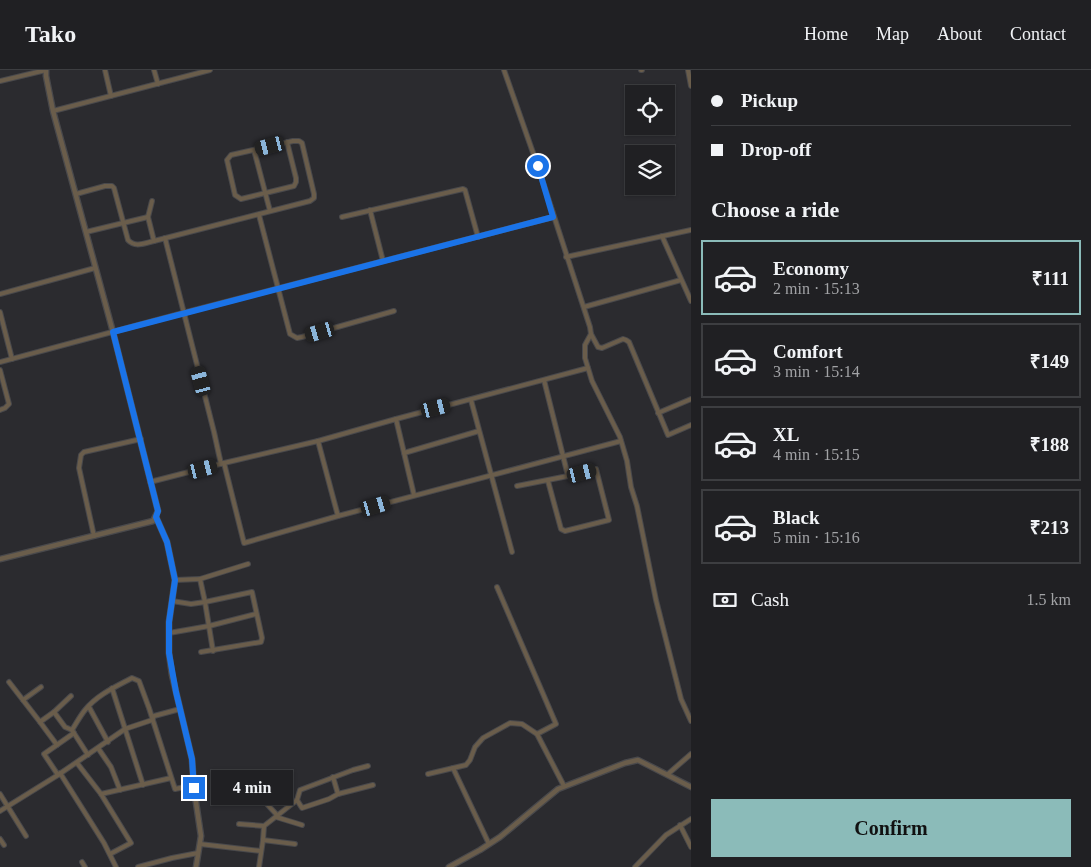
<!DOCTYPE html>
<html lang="en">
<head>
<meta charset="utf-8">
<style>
	:root { --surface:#202023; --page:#28282b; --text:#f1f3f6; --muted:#a2a3a6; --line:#3d3e41; --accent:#8bbbb9 }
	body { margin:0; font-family:Georgia,serif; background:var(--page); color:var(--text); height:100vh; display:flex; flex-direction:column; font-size:19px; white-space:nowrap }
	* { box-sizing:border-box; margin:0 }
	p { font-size:16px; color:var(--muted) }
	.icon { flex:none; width:28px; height:28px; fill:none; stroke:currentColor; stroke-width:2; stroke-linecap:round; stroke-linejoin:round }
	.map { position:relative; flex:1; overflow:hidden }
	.sheet { display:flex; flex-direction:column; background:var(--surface); width:400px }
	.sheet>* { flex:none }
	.banner { display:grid; align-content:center; height:110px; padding:0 20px; background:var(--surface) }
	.fabs { position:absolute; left:625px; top:15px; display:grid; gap:10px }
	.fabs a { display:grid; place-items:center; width:50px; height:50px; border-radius:0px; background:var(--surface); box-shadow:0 1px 4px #0004,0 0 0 1px var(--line); font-size:25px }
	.end { position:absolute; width:22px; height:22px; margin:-11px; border:6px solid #1a73e8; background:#fff; box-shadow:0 0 0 2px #fff }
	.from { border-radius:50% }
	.bubble { position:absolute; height:35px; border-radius:0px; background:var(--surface); box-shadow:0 1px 4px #0004,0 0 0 1px var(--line); font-size:16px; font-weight:700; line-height:35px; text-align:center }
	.car { position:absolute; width:15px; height:30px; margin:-15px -8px; border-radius:6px; box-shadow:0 0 4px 1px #0007; background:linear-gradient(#222 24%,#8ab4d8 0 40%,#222 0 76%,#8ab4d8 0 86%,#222 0) }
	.banner b { display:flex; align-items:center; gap:18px; height:48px; font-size:19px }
	.banner b+b { border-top:1px solid var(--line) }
	.banner i { width:12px; height:12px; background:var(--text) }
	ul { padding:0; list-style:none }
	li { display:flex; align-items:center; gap:15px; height:75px; margin:0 10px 8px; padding:0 10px; border:2px solid var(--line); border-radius:0px }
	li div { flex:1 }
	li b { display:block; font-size:19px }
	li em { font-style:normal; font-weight:700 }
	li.current { border-color:var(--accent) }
	li>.icon { width:45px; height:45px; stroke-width:1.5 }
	h2 { padding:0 20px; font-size:22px; line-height:60px }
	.pay { display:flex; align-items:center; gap:12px; height:55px; padding:0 20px; font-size:19px }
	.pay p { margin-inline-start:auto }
	.button { display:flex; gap:10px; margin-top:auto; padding:10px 20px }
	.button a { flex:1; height:58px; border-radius:0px; background:var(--accent); color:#111; font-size:20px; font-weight:700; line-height:58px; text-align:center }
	header { display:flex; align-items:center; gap:30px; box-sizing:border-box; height:70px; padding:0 25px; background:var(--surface); border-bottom:1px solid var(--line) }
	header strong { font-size:24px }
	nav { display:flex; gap:28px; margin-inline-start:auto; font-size:18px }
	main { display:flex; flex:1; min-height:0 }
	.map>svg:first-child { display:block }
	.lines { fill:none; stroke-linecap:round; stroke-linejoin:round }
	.minor-casing { stroke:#49494c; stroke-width:6 }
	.tertiary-casing { stroke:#49494c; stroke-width:7 }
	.minor { stroke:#6a5d4b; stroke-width:4 }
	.tertiary { stroke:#6a5d4b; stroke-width:4.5 }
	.route { stroke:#1a73e8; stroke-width:6 }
</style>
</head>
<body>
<header>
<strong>Tako</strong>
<nav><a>Home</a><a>Map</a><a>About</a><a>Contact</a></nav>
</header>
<main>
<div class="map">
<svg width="691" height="797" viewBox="0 0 691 797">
	<rect width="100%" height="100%" fill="#2b2b2f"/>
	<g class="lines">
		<g class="minor-casing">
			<g id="minor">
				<path d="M105 0 111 26"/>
				<path d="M154 0 158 14"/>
				<path d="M504 0 538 97 590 257 591 264 585 275V288L592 311 620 367 627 391 631 417 637 436 656 530 681 629 691 651"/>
				<path d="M641 0H642"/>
				<path d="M688 0 691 16"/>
				<path d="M0 11 46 0"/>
				<path d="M53 41 210 0"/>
				<path d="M254 80 270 141"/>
				<path d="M76 124 105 116H112L114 118 128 170C135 178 145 173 154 171L310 131 314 128V124L302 73 299 71H293L231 85 227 90 235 125 241 129 294 116 296 112V108L287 72"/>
				<path d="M370 140 383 191"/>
				<path d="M259 145 290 264 297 268 302 267 394 241"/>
				<path d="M148 147 152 131"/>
				<path d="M342 147 463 119 465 120 478 167"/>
				<path d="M86 162 148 147 154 171"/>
				<path d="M662 166 691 231"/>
				<path d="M165 168 214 362 221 394"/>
				<path d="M566 187 691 160"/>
				<path d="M0 224 95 198"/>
				<path d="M584 237 681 210"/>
				<path d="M0 242 12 289"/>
				<path d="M591 264 598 277 602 278 623 269 626 270 629 272 668 365 691 355"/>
				<path d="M0 292 183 243 553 147"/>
				<path d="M0 300 9 334 5 338 0 340"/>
				<path d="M544 310 568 406 596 399 609 450 565 461 561 459 548 411"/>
				<path d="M471 330 512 482"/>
				<path d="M658 343 691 329"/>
				<path d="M396 349 588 298"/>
				<path d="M318 371 396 349 414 425"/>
				<path d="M404 383 479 361"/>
				<path d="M224 393 318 371 338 446 621 371"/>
				<path d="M150 412 224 393 244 473 338 446"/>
				<path d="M517 416 568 406"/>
				<path d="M94 466 79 398 81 385 84 382 141 369"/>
				<path d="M200 509 205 532 213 581"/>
				<path d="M175 510 200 509 248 494"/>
				<path d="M497 517 556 654 537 664 564 716"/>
				<path d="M172 531 191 534 205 532 252 522 262 568 261 572 201 582"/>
				<path d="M169 563 209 556 256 544"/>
				<path d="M9 612 40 652 54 642 71 626"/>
				<path d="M112 618 143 715"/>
				<path d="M23 630 41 617"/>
				<path d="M89 637 108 672"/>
				<path d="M54 642 65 657 72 660 88 685"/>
				<path d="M40 652 57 675"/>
				<path d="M72 660C76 654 80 646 85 640 97 625 115 617 132 608L139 611 149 638 175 719 194 715"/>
				<path d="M98 678 111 697 120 720"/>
				<path d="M77 693 101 724 131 773 110 784"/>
				<path d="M453 698 489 774"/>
				<path d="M60 703 104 773 116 797"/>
				<path d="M428 704 466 695 470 690 475 677 483 668 510 653 522 654 537 664"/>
				<path d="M668 704 691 684"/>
				<path d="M58 705 44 684 74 663"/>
				<path d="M333 707 338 724"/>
				<path d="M0 724 26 766"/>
				<path d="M101 724 171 708"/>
				<path d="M297 730 302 738 329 729 338 724 373 715"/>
				<path d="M265 732 277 745"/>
				<path d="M0 741 58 705 125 659 152 650 154 646 180 639"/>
				<path d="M276 747 302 755"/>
				<path d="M239 754 264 756"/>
				<path d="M680 755 691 777"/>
				<path d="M0 769 4 775"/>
				<path d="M263 770 295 774"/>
				<path d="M200 774 261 781"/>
				<path d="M82 792 85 797"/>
				<path d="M138 797 172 788 198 783"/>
				<path d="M259 797 263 770 264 756 297 730 300 720 353 700 368 696"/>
				<path d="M635 797 666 765 691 749"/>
			</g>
		</g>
		<g class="tertiary-casing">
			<g id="tertiary">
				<path d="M156 447 167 472 175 510 169 552V583L172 605 192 689 194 719 201 766 196 797"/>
				<path d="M0 489 153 451 158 441 113 262 53 41 46 6V0"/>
				<path d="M449 797 480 780 500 767 558 719 625 693 638 690 691 717"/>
			</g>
		</g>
		<use href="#minor" class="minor"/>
		<use href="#tertiary" class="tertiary"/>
	</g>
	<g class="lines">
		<path class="route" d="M194 718 192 689 176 622 169 583V552L175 510 167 472 156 447 158 441 113 262 553 147 538 96"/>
	</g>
</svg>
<div class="fabs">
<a><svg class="icon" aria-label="locate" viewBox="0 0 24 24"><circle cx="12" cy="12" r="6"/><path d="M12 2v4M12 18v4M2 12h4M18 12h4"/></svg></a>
<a><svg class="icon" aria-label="layers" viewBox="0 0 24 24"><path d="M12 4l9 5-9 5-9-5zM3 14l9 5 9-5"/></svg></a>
</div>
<i class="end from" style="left:538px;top:96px"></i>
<i class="end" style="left:194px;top:718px"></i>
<div class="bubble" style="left:211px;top:700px;width:82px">4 min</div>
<i class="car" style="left:270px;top:76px;rotate:256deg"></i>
<i class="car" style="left:320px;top:262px;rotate:254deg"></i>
<i class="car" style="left:201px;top:311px;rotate:345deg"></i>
<i class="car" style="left:436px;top:338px;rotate:76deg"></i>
<i class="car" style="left:203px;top:399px;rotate:76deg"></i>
<i class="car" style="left:582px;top:403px;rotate:76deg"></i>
<i class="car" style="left:376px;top:436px;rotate:74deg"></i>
</div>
<section class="sheet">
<div class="banner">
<b><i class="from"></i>Pickup</b>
<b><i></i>Drop-off</b>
</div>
<h2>Choose a ride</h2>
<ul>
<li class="current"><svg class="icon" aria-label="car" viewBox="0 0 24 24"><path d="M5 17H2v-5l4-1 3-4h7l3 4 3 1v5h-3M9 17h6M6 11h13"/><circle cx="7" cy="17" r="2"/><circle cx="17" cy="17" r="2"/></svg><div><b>Economy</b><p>2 min · 15:13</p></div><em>₹111</em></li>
<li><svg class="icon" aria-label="car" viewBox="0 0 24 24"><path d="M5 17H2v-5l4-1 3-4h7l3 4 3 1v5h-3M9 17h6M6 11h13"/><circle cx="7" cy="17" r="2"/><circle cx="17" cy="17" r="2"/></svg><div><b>Comfort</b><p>3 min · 15:14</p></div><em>₹149</em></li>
<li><svg class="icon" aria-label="car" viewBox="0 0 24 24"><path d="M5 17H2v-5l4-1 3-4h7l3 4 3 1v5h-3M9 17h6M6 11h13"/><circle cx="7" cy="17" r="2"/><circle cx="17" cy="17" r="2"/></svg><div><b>XL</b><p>4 min · 15:15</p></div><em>₹188</em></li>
<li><svg class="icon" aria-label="car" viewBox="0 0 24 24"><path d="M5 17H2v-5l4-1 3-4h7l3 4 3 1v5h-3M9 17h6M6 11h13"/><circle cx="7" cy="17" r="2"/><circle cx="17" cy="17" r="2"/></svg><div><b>Black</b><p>5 min · 15:16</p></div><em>₹213</em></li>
</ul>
<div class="pay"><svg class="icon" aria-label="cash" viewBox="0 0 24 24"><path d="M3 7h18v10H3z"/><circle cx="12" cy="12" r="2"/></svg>Cash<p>1.5 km</p></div>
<div class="button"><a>Confirm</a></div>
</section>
</main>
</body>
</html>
